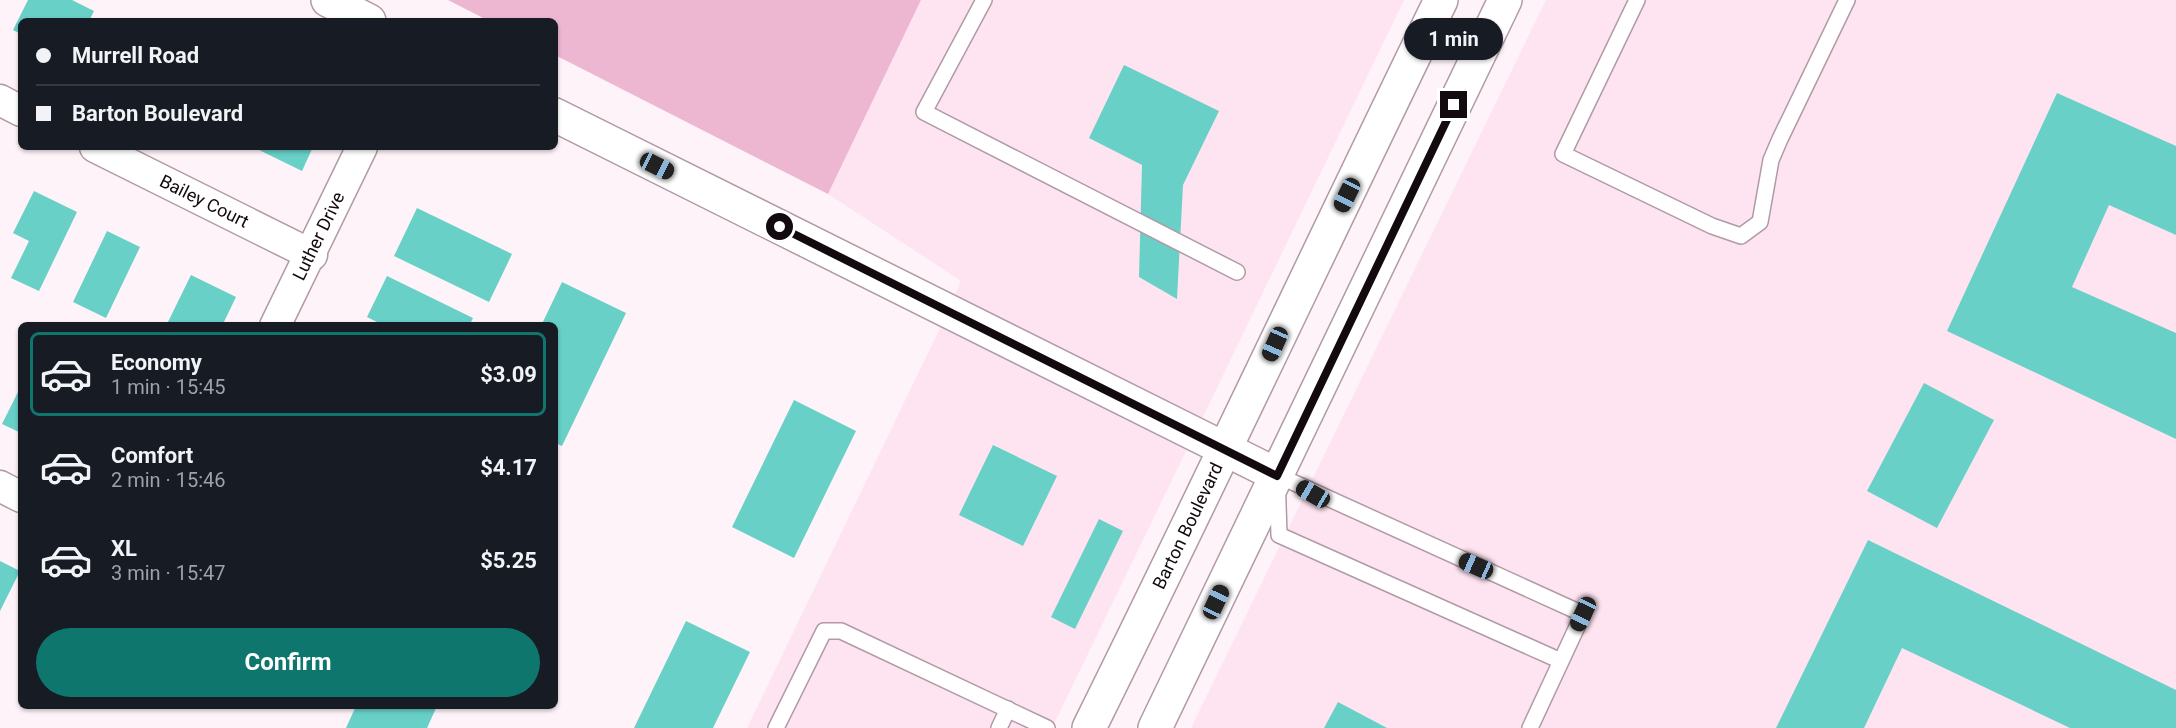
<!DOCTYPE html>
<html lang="en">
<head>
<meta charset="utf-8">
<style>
	:root { --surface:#171b24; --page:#20242c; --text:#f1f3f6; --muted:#9ea1a6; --line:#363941; --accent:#0f766e }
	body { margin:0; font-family:Roboto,sans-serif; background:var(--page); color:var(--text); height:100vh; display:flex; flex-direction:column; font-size:22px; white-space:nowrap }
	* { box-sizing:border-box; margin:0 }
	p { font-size:20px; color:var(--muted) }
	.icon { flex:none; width:33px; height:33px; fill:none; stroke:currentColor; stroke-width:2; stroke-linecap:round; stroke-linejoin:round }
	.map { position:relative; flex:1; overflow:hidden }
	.drawer { position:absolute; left:18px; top:322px; width:540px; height:387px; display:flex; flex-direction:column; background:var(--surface); border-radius:9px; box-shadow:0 2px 4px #0004 }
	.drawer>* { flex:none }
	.banner { position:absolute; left:18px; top:18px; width:540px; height:132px; border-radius:9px; box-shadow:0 2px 4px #0004; display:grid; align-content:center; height:132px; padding:0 18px; background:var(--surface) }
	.end { position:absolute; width:27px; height:27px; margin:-14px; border:8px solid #120a0e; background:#fff; box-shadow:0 0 0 3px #fff }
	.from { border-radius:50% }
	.bubble { position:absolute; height:42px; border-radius:21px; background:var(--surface); box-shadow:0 2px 4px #0004; font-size:20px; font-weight:700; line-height:42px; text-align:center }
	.car { position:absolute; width:18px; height:36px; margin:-18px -9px; border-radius:8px; box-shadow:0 0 4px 2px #0007; background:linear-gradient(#222 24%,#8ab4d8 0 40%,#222 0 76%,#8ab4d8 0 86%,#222 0) }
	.banner b { display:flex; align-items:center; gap:21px; height:57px; font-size:22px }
	.banner b+b { border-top:2px solid var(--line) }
	.banner i { width:15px; height:15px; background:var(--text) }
	ul { padding:10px 0 0; list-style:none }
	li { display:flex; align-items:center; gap:18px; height:84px; margin:0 12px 9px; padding:0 6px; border:3px solid transparent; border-radius:9px }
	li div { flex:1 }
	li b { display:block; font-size:22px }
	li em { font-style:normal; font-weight:700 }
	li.on { border-color:var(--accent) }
	li>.icon { width:54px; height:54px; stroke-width:1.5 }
	.primary-button { display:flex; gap:12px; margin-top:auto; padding:12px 18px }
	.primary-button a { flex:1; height:69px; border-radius:36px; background:var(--accent); color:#fff; font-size:24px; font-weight:700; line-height:69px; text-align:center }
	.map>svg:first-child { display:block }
	.built { fill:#fee4f1 }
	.green { fill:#edb7d2 }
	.building { fill:#68d0c7 }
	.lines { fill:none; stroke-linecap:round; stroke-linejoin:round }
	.lane-casing { stroke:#b09aa5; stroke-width:18 }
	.street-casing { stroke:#b09aa5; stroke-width:33 }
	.secondary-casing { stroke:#b09aa5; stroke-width:36 }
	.lane { stroke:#fff; stroke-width:15 }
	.street { stroke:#fff; stroke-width:30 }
	.secondary { stroke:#fff; stroke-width:33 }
	.route { stroke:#120a0e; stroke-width:8 }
	.labels { text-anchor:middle; stroke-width:4.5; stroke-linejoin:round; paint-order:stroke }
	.street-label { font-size:18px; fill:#120a0e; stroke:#fff }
</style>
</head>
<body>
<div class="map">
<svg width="2176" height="728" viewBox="0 0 2176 728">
	<rect width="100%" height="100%" fill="#fdf3f8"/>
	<g class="built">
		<path d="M921 0H1404L1201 421 954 297 961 281 828 194Z"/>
		<path d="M1546 0H2176V728H1191Z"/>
		<path d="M941 326 1187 449 1052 728H747Z"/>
	</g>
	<path class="green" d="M448 0H921L828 194 555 55V21H489Z"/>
	<g class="building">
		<path d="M28 0H72L94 11 89 21H21V34L13 30Z"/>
		<path d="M1124 65 1219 111 1183 185 1177 299 1139 277 1142 165 1089 138Z"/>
		<path d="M2057 93 2176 146V235L2109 205 2072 287 2176 333V439L1947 331Z"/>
		<path d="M253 147H313L302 171Z"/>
		<path d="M34 191 77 212 39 291 11 278 29 241 13 233Z"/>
		<path d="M417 208 512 254 489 302 394 256Z"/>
		<path d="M107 231 140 247 106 318 73 302Z"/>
		<path d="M191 275 236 297 222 326H166Z"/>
		<path d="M387 276 473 318 469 326H385L367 317Z"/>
		<path d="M562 282 626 313 562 446 555 443V326H541Z"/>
		<path d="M1924 383 1994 420 1937 528 1867 491Z"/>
		<path d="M21 386V433L2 424Z"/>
		<path d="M794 400 856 431 794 558 732 527Z"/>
		<path d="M993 445 1057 476 1023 546 959 515Z"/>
		<path d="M1099 519 1123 531 1075 629 1051 617Z"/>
		<path d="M1868 540 2176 690V728H2070L1902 648 1864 728H1776Z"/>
		<path d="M0 561 20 571 0 611Z"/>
		<path d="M686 621 750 652 713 728H634Z"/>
		<path d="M1338 702 1387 728H1324Z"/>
		<path d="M356 706H437L427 728H346Z"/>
	</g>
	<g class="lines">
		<g class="lane-casing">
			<g id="lane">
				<path d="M984 0 924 112 1237 272"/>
				<path d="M1637 0 1563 154 1712 226 1741 236 1760 222 1771 160 1780 139 1847 0"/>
				<path d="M776 728 824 631H841L1047 728"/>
				<path d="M999 728 1008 709"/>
				<path d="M1530 728 1583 614 1277 475 1279 535 1561 661"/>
			</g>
		</g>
		<g class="street-casing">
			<g id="street">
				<path d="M0 100 21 111"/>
				<path id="s1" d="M95 147 312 255"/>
				<path id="s2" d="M275 326 362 147"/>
				<path d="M0 486 21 497"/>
			</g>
		</g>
		<g class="secondary-casing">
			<g id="secondary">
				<path d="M328 0 369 21"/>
				<path d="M555 115 1277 475"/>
				<path id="s3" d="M1089 728C1209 486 1323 242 1441 0"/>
				<path d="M1155 728 1505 0"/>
			</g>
		</g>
		<use href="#lane" class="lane"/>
		<use href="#street" class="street"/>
		<use href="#secondary" class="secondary"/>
	</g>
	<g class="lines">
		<path class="route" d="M780 227 1277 476 1454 105"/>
	</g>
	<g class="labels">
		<g class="street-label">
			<text dy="6" stroke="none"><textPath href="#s1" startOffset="122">Bailey Court</textPath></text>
			<text dy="6" stroke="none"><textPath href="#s2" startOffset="100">Luther Drive</textPath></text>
			<text dy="6" stroke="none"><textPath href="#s3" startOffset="225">Barton Boulevard</textPath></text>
		</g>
	</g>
</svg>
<i class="end from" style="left:780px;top:227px"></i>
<i class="end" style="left:1454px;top:105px"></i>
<div class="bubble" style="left:1404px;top:18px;width:99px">1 min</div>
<i class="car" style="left:657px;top:166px;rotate:117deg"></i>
<i class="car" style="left:1347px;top:195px;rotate:206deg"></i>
<i class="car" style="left:1275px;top:344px;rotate:204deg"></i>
<i class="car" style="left:1313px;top:494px;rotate:300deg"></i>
<i class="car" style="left:1476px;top:566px;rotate:294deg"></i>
<i class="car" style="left:1216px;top:602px;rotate:25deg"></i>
<i class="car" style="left:1583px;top:614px;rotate:205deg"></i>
<div class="banner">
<b><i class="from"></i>Murrell Road</b>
<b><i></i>Barton Boulevard</b>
</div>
<section class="drawer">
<ul>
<li class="on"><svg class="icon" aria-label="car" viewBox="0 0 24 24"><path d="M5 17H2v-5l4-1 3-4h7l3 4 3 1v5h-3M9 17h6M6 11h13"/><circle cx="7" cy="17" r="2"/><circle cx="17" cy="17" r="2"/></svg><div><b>Economy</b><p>1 min · 15:45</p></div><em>$3.09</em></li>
<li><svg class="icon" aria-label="car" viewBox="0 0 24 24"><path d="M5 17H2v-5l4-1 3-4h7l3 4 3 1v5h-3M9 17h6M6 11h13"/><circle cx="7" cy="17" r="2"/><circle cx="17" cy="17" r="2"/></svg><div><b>Comfort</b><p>2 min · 15:46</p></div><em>$4.17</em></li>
<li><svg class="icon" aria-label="car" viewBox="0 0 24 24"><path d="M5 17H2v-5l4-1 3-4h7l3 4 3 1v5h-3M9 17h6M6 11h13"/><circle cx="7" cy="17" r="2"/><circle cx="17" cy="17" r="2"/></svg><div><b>XL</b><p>3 min · 15:47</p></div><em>$5.25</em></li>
</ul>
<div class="primary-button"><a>Confirm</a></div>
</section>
</div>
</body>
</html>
